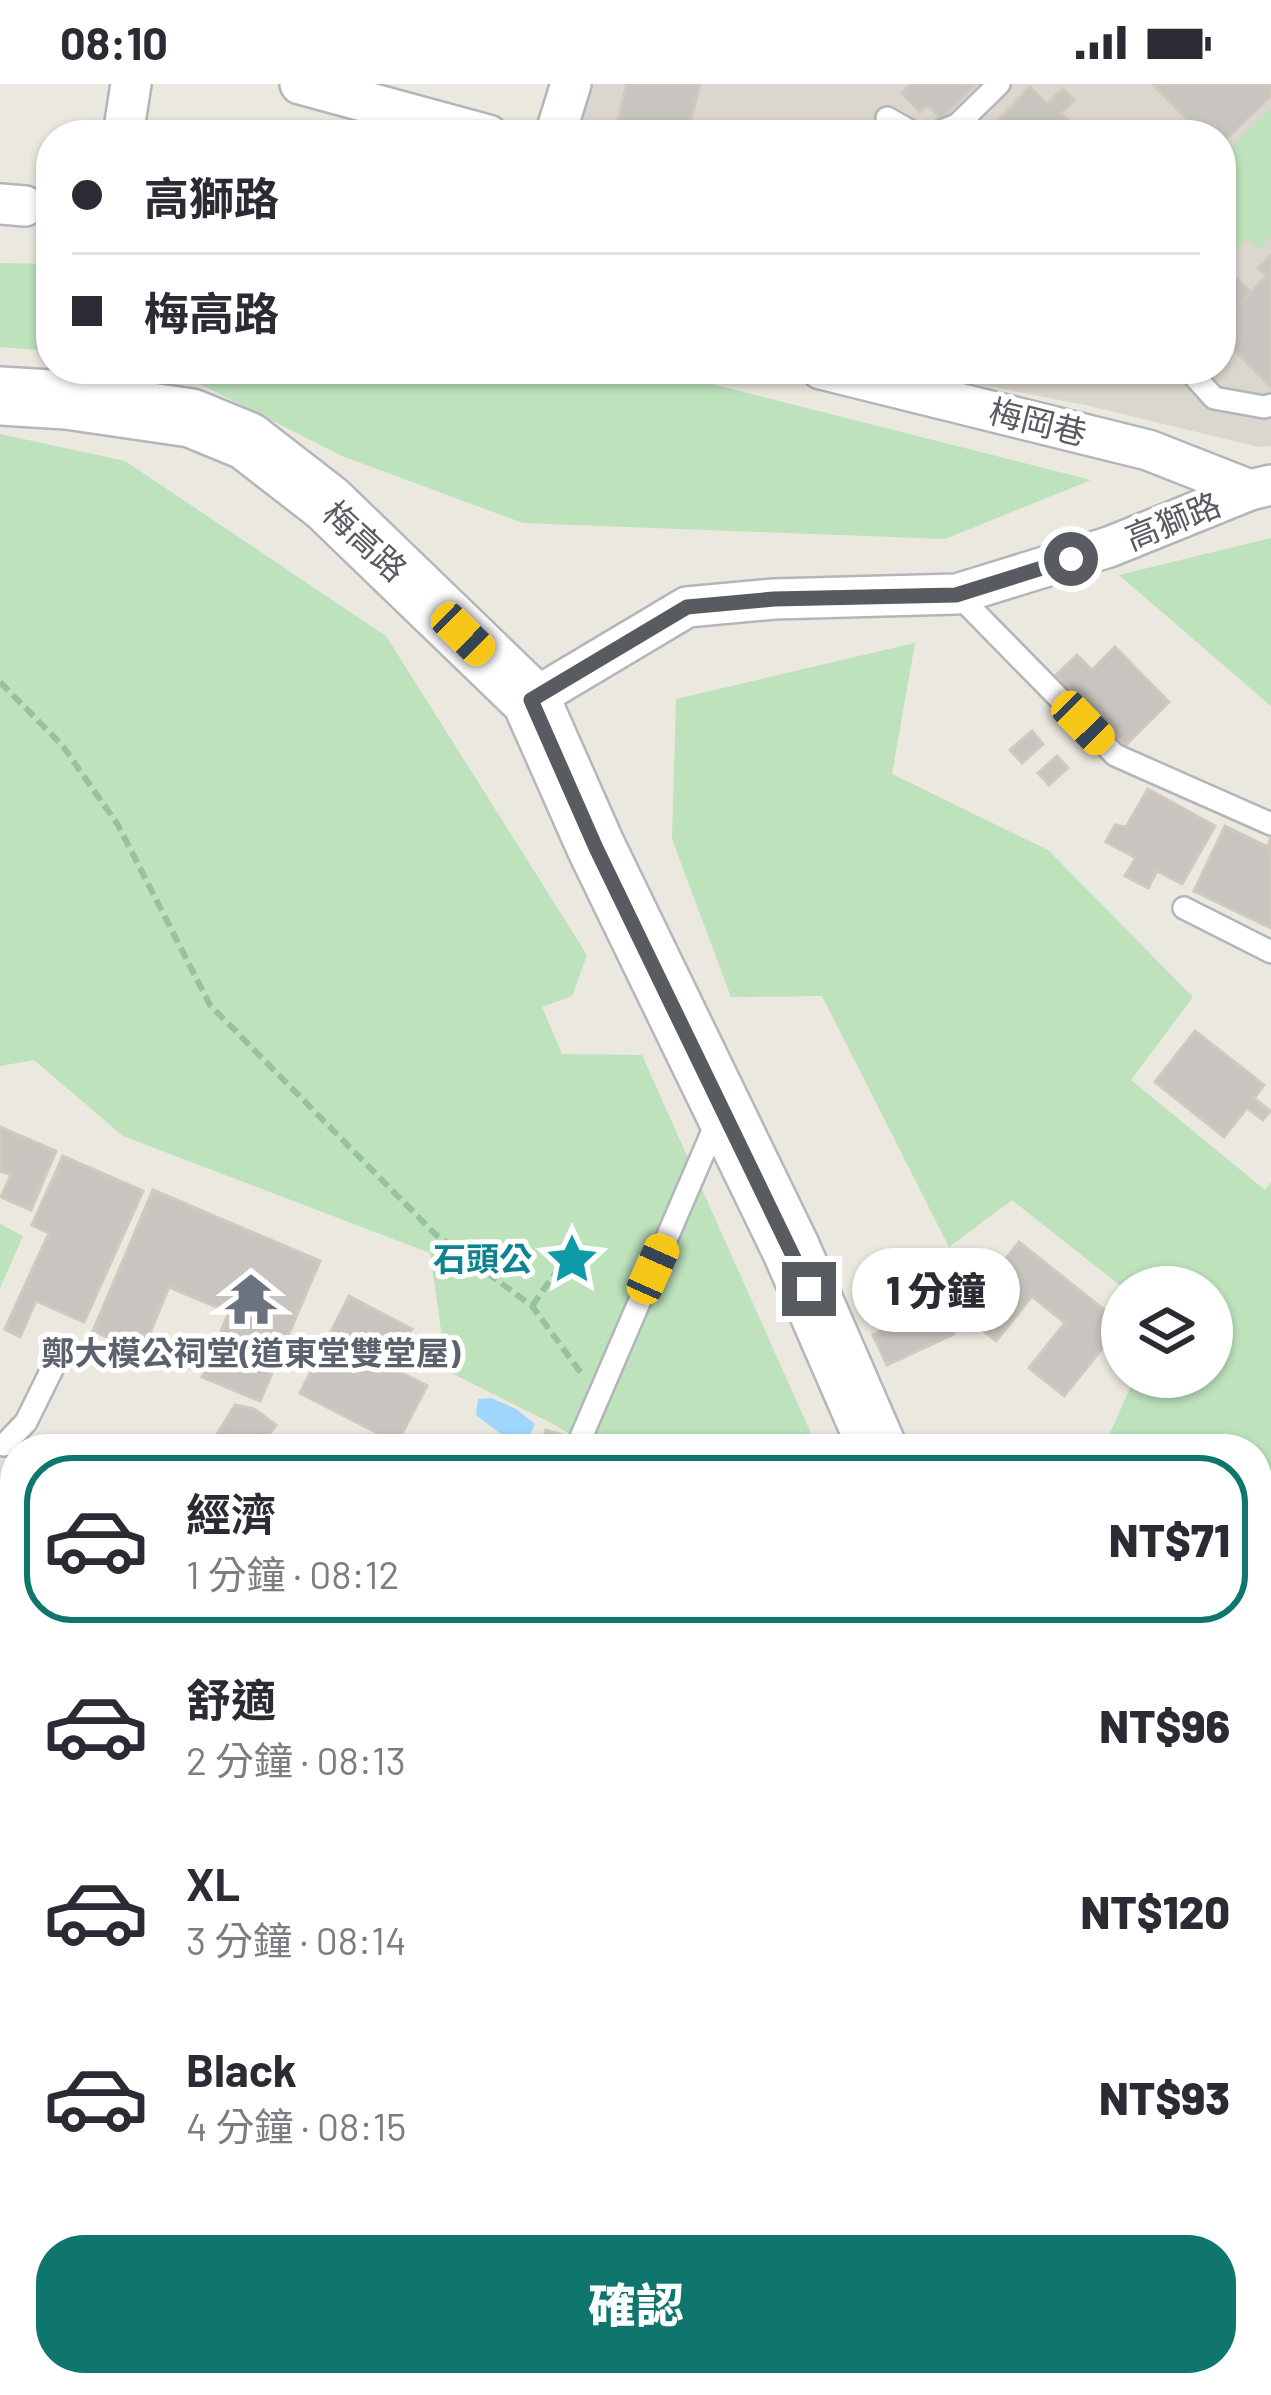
<!DOCTYPE html>
<html lang="zh-TW">
<head>
<meta charset="utf-8">
<style>
	:root { --surface:#fff; --page:#f7f7f7; --text:#2b2b33; --muted:#7c7c81; --line:#e1e1e2; --accent:#0f766e }
	body { margin:0; font-family:Barlow,"Noto Sans TC",sans-serif; background:var(--page); color:var(--text); height:100vh; display:flex; flex-direction:column; font-size:45px; white-space:nowrap }
	* { box-sizing:border-box; margin:0 }
	p { font-size:39px; color:var(--muted) }
	.icon { flex:none; width:66px; height:66px; fill:none; stroke:currentColor; stroke-width:2; stroke-linecap:round; stroke-linejoin:round }
	.map { position:relative; flex:1; overflow:hidden }
	.sheet { position:absolute; left:0px; top:1350px; width:1272px; height:963px; display:flex; flex-direction:column; background:var(--surface); border-radius:48px 48px 0 0; box-shadow:0 3px 9px #0004 }
	.sheet>* { flex:none }
	.guide { position:absolute; left:36px; top:36px; width:1200px; height:264px; border-radius:48px; box-shadow:0 3px 9px #0004; display:grid; align-content:center; height:264px; padding:0 36px; background:var(--surface) }
	.tools { position:absolute; left:1101px; top:1182px; display:grid; gap:24px }
	.tools a { display:grid; place-items:center; width:132px; height:132px; border-radius:50%; background:var(--surface); box-shadow:0 3px 9px #0004; font-size:60px }
	.end { position:absolute; width:54px; height:54px; margin:-27px; border:15px solid #585c60; background:#fff; box-shadow:0 0 0 6px #fff }
	.from { border-radius:50% }
	.bubble { position:absolute; height:84px; border-radius:42px; background:var(--surface); box-shadow:0 3px 9px #0004; font-size:39px; font-weight:800; line-height:84px; text-align:center }
	.car { position:absolute; width:36px; height:72px; margin:-36px -18px; border-radius:15px; box-shadow:0 0 9px 3px #0007; background:linear-gradient(#f5c518 24%,#345 0 40%,#f5c518 0 76%,#345 0 86%,#f5c518 0) }
	.guide b { display:flex; align-items:center; gap:42px; height:114px; font-size:45px }
	.guide b+b { border-top:3px solid var(--line) }
	.guide i { width:30px; height:30px; background:var(--text) }
	ul { padding:21px 0 0; list-style:none }
	li { display:flex; align-items:center; gap:36px; height:168px; margin:0 24px 18px; padding:0 12px; border:6px solid transparent; border-radius:48px }
	li div { flex:1 }
	li b { display:block; font-size:45px }
	li em { font-style:normal; font-weight:800 }
	li.current { border-color:var(--accent) }
	li>.icon { width:108px; height:108px; stroke-width:1.5 }
	.action { display:flex; gap:24px; margin-top:auto; padding:24px 36px }
	.action a { flex:1; height:138px; border-radius:48px; background:var(--accent); color:#fff; font-size:48px; font-weight:800; line-height:138px; text-align:center }
	.status { display:flex; justify-content:space-between; align-items:center; height:84px; padding:0 60px; background:var(--surface); direction:ltr }
	.status svg { height:33px; fill:currentColor }
	.map>svg:first-child { display:block }
	.education { fill:#dbd7ce }
	.green { fill:#bde2bc }
	.water { fill:#a0d6fb }
	.building { fill:#c8c4bf; stroke:#cfc9be; stroke-width:3 }
	.lines { fill:none; stroke-linecap:round; stroke-linejoin:round }
	.lane-casing { stroke:#b2b6ba; stroke-width:26 }
	.street-casing { stroke:#b2b6ba; stroke-width:44 }
	.secondary-casing { stroke:#b3b7bc; stroke-width:62 }
	.path { stroke:#96c2a1; stroke-width:6; stroke-dasharray:12 6; stroke-linecap:butt }
	.lane { stroke:#fff; stroke-width:21 }
	.street { stroke:#fff; stroke-width:39 }
	.secondary { stroke:#fff; stroke-width:57 }
	.route { stroke:#585c60; stroke-width:15 }
	.labels { text-anchor:middle; stroke-width:10; stroke-linejoin:round; paint-order:stroke }
	.street-label { font-size:33px; fill:#585c60; stroke:#fff }
	.culture-label { font-size:33px; font-weight:bold; fill:#0d838f; stroke:#fff; text-anchor:end }
	.worship-label { font-size:33px; font-weight:bold; fill:#5b616d; stroke:#fff }
</style>
</head>
<body>
<div class="status"><b>08:10</b><svg viewBox="0 0 49 12"><path d="M0 12V9h3v3zM5 12V6h3v6zM10 12V3h3v9zM15 12V0h3v12zM26 1h20v11H26zM47 4h2v5h-2z"/></svg></div>
<div class="map">
<svg width="1271" height="2311" viewBox="0 0 1271 2311">
	<rect width="100%" height="100%" fill="#ebe8df"/>
	<path class="education" d="M593 0H1271V362L1259 363 1085 321 899 285H1221V51H578Z"/>
	<g class="green">
		<path d="M1271 25V153L1258 166 1247 155 1233 168 1221 156V74Z"/>
		<path d="M0 179 51 180V267L0 263Z"/>
		<path d="M170 285H652L1091 396 945 455 523 439 342 372Z"/>
		<path d="M0 350 125 377 386 552 587 871 572 912 542 923 562 970 642 971 818 1365H594L555 1341 447 1287 430 1169 123 1052 34 976 0 982Z"/>
		<path d="M1271 454V622L1119 491Z"/>
		<path d="M915 559 892 690 1048 766 1193 913 1131 996 1265 1106 1271 1098V1652L1257 1634V1365H1103L1135 1293H1212V1203H1122L1012 1116 949 1163 822 912 731 913 672 755 676 615Z"/>
		<path d="M0 1140 23 1152 0 1204Z"/>
		<path d="M0 1405 15 1416V1512L0 1521Z"/>
		<path d="M15 2085V2298H195V2301L91 2303 88 2311H0V2092Z"/>
		<path d="M1257 2103 1271 2108V2224L1257 2223Z"/>
	</g>
	<g class="water">
		<path d="M491 1314 516 1325 535 1340 528 1355 502 1351 476 1331 478 1315Z"/>
		<path d="M1141 2298H1183L1188 2305 1186 2311H1138Z"/>
	</g>
	<g class="building">
		<path d="M627 0H700L687 51H614Z"/>
		<path d="M911 0H976L941 35 928 21 920 28 902 9Z"/>
		<path d="M1153 0H1271V12L1221 60V51H1202Z"/>
		<path d="M1030 3 1047 20 1063 5 1074 16 1061 29 1084 51H995L989 45Z"/>
		<path d="M1271 171V301L1270 302 1221 253V238L1267 192 1258 184Z"/>
		<path d="M1221 180 1251 208 1221 238Z"/>
		<path d="M1115 563 1169 618 1126 661 1056 591 1077 571 1092 586Z"/>
		<path d="M1032 647 1043 660 1022 679 1010 666Z"/>
		<path d="M1057 672 1068 684 1049 701 1038 689Z"/>
		<path d="M1148 705 1215 742 1182 800 1157 787 1148 804 1125 792 1136 774 1106 758 1115 741 1126 743Z"/>
		<path d="M1225 742 1268 763 1271 752V844L1194 807Z"/>
		<path d="M1195 947 1264 1001 1254 1014 1270 1027 1263 1036 1247 1024 1224 1053 1155 998Z"/>
		<path d="M0 1043 56 1067 31 1126 1 1113 11 1091 0 1087Z"/>
		<path d="M63 1072 143 1107 84 1238 36 1217 20 1253 5 1245 49 1149 32 1141Z"/>
		<path d="M153 1106 320 1177 260 1317 202 1293 229 1228 169 1203 142 1268 93 1247Z"/>
		<path d="M1019 1158 1122 1240 1064 1312 1029 1284 1065 1239 1032 1212 996 1257 962 1230Z"/>
		<path d="M349 1212 412 1245 390 1283 427 1302 397 1359 300 1309Z"/>
		<path d="M940 1219 954 1250 887 1281 873 1251Z"/>
		<path d="M235 1321 254 1325 276 1341 258 1365H208Z"/>
		<path d="M546 1346 568 1353 564 1365 540 1364Z"/>
		<path d="M1263 1738 1271 1748V1993L1257 1976V1742Z"/>
		<path d="M1104 2298H1127L1122 2311H1100Z"/>
	</g>
	<g class="lines">
		<g class="lane-casing">
			<g id="lane">
				<path d="M887 34 917 51"/>
				<path d="M957 41 999 0"/>
				<path d="M931 51 957 41 966 51"/>
				<path d="M1188 285 1214 314 1264 323 1271 321"/>
				<path d="M957 510 1115 671 1271 740"/>
				<path d="M1184 824 1271 868"/>
				<path d="M4 1361 26 1338 61 1267"/>
				<path d="M576 1365 718 1035"/>
				<path d="M0 1554 15 1549"/>
				<path d="M886 2311 889 2298"/>
			</g>
		</g>
		<g class="street-casing">
			<g id="street">
				<path d="M300 0 488 51"/>
				<path d="M123 51 131 0"/>
				<path d="M555 51 571 0"/>
				<path d="M0 120 25 122"/>
				<path d="M821 285 1148 366 1250 406"/>
				<path d="M531 616 687 523 774 515 957 510 1109 463 1250 406 1271 401"/>
			</g>
		</g>
		<g class="secondary-casing">
			<g id="secondary">
				<path d="M0 312 67 316 191 334 247 357 327 419 531 616 596 763 791 1165 878 1365"/>
				<path d="M1257 2020 1271 2037"/>
			</g>
		</g>
		<g class="path">
			<path d="M0 598 62 661 118 741 210 921 435 1150 532 1222 581 1289"/>
			<path d="M532 1222 566 1174 573 1175"/>
			<path d="M0 1433 15 1428"/>
		</g>
		<use href="#lane" class="lane"/>
		<use href="#street" class="street"/>
		<use href="#secondary" class="secondary"/>
	</g>
	<g class="lines">
		<path class="route" d="M809 1205 596 764 531 616 687 523 774 515 956 511 1071 475"/>
	</g>
	<defs>
		<g id="sight-bare" transform="scale(4.14)"><path d="M0-6L1.8-2.2L6-1.7L2.9 1.2L3.7 5.4L0 3.3L-3.7 5.4L-2.9 1.2L-6-1.7L-1.8-2.2Z" fill="#0f9aa8" stroke="#fff" stroke-width="2.5" paint-order="stroke"/></g>
		<g id="temple-bare" transform="scale(4.14)"><path d="M0-6L5-2H3V0L6.5 2.5H4V6H1.5V3h-3V6H-4V2.5H-6.5L-3 0V-2H-5Z" fill="#6b7280" stroke="#fff" stroke-width="2.5" paint-order="stroke"/></g>
	</defs>
	<g fill-rule="evenodd">
		<use href="#sight-bare" x="572" y="1175"/>
		<use href="#temple-bare" x="251" y="1215"/>
	</g>
	<g class="labels">
		<g class="street-label">
			<text transform="translate(1038 338) rotate(14)" y="12">梅岡巷</text>
			<text transform="translate(1173 437) rotate(-22)" y="12">高獅路</text>
			<text transform="translate(365 457) rotate(43)" y="12">梅高路</text>
		</g>
		<g class="culture-label">
			<text x="532" y="1187">石頭公</text>
		</g>
		<g class="worship-label">
			<text x="251" y="1281">鄭大模公祠堂(道東堂雙堂屋)</text>
		</g>
	</g>
</svg>
<div class="tools">
<a><svg class="icon" aria-label="layers" viewBox="0 0 24 24"><path d="M12 4l9 5-9 5-9-5zM3 14l9 5 9-5"/></svg></a>
</div>
<i class="end from" style="left:1071px;top:475px"></i>
<i class="end" style="left:809px;top:1205px"></i>
<div class="bubble" style="left:852px;top:1164px;width:168px">1 分鐘</div>
<i class="car" style="left:463px;top:550px;rotate:134deg"></i>
<i class="car" style="left:1083px;top:639px;rotate:136deg"></i>
<i class="car" style="left:653px;top:1185px;rotate:24deg"></i>
<div class="guide">
<b><i class="from"></i>高獅路</b>
<b><i></i>梅高路</b>
</div>
<section class="sheet">
<ul>
<li class="current"><svg class="icon" aria-label="car" viewBox="0 0 24 24"><path d="M5 17H2v-5l4-1 3-4h7l3 4 3 1v5h-3M9 17h6M6 11h13"/><circle cx="7" cy="17" r="2"/><circle cx="17" cy="17" r="2"/></svg><div><b>經濟</b><p>1 分鐘 · 08:12</p></div><em>NT$71</em></li>
<li><svg class="icon" aria-label="car" viewBox="0 0 24 24"><path d="M5 17H2v-5l4-1 3-4h7l3 4 3 1v5h-3M9 17h6M6 11h13"/><circle cx="7" cy="17" r="2"/><circle cx="17" cy="17" r="2"/></svg><div><b>舒適</b><p>2 分鐘 · 08:13</p></div><em>NT$96</em></li>
<li><svg class="icon" aria-label="car" viewBox="0 0 24 24"><path d="M5 17H2v-5l4-1 3-4h7l3 4 3 1v5h-3M9 17h6M6 11h13"/><circle cx="7" cy="17" r="2"/><circle cx="17" cy="17" r="2"/></svg><div><b>XL</b><p>3 分鐘 · 08:14</p></div><em>NT$120</em></li>
<li><svg class="icon" aria-label="car" viewBox="0 0 24 24"><path d="M5 17H2v-5l4-1 3-4h7l3 4 3 1v5h-3M9 17h6M6 11h13"/><circle cx="7" cy="17" r="2"/><circle cx="17" cy="17" r="2"/></svg><div><b>Black</b><p>4 分鐘 · 08:15</p></div><em>NT$93</em></li>
</ul>
<div class="action"><a>確認</a></div>
</section>
</div>
</body>
</html>
